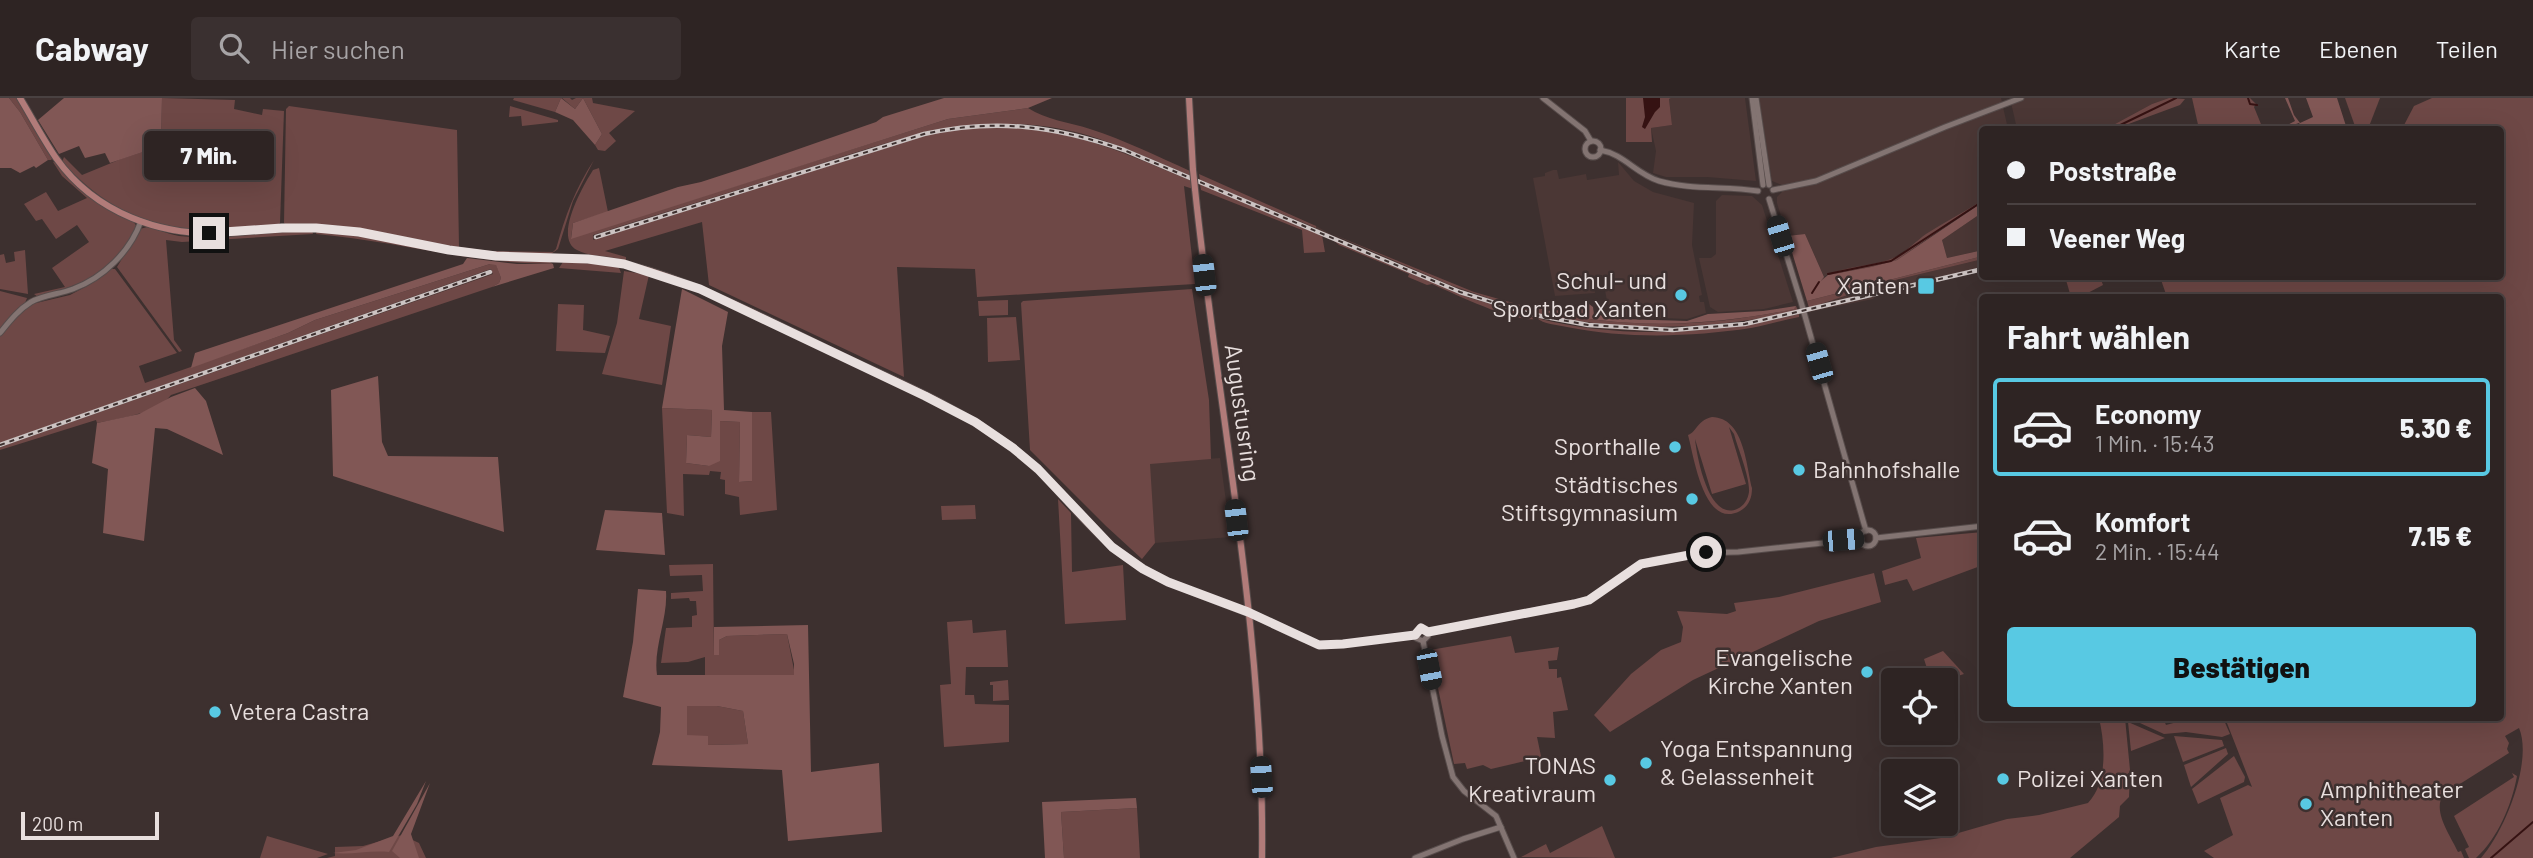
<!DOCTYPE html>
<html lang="de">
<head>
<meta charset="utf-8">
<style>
	:root { --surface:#2e2423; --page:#3a3030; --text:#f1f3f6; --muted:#a7a4a6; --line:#494141; --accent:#58c9e3 }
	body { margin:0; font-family:Barlow,sans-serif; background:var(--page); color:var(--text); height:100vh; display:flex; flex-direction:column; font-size:26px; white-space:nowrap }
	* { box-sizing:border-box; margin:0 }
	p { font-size:23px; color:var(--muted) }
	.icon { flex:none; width:38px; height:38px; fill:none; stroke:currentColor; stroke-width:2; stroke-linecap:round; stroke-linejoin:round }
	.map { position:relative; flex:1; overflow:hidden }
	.sheet { position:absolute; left:1979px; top:196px; width:525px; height:427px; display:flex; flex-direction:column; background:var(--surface); border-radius:7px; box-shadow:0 7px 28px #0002,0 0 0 2px var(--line) }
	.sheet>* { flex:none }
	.top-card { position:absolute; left:1979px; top:28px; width:525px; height:154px; border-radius:7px; box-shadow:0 7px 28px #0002,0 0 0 2px var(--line); display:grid; align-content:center; height:154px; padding:0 28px; background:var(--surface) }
	.controls { position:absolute; left:1881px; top:570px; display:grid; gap:14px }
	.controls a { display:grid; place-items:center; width:77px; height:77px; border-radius:7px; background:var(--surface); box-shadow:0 7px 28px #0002,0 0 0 2px var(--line); font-size:35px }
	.scale { position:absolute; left:21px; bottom:18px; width:138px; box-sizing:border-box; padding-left:7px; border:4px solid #e8dfde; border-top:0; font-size:19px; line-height:24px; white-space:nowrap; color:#e8dfde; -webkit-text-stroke:5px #3d302f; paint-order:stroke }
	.end { position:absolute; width:32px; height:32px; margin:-16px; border:9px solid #e8dfde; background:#111; box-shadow:0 0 0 4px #111 }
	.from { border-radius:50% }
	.bubble { position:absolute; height:49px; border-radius:7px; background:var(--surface); box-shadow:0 7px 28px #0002,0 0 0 2px var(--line); font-size:23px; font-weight:800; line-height:49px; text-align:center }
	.car { position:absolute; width:21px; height:42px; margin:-21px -10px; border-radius:9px; box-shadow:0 0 5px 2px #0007; background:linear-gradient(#222 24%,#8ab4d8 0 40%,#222 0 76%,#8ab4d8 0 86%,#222 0) }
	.top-card b { display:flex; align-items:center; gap:24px; height:66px; font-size:26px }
	.top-card b+b { border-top:2px solid var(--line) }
	.top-card i { width:18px; height:18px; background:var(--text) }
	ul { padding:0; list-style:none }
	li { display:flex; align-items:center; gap:21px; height:98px; margin:0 14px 10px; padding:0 14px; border:4px solid transparent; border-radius:7px }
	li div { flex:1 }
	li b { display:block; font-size:26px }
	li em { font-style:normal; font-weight:800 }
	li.on { border-color:var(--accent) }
	li>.icon { width:63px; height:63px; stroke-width:1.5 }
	h2 { padding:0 28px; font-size:32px; line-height:84px }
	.button { display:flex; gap:14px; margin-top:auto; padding:14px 28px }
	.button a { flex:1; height:80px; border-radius:7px; background:var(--accent); color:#111; font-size:28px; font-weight:800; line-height:80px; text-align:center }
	header { display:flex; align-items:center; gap:42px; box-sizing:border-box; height:98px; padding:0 35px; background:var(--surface); border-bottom:2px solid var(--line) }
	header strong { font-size:33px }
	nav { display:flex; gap:38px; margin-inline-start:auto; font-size:24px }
	.search { width:490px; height:63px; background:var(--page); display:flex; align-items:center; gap:18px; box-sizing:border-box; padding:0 24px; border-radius:7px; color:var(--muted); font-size:26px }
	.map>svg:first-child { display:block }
	.built { fill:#4b3735 }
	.green { fill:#6e4846; fill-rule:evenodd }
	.forest { fill:#815755; fill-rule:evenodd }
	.water { fill:#351212 }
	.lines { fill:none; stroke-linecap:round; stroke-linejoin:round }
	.stream { stroke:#351212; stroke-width:2 }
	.minor-casing { stroke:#574c4b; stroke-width:7 }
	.major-casing { stroke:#574c4b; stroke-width:8 }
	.minor { stroke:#837472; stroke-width:5 }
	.major { stroke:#b17b79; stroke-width:6 }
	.rail-casing { stroke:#ccc3c2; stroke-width:4.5 }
	.rail { stroke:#3d302f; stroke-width:2; stroke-dasharray:5; stroke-linecap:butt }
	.major-bridge-casing { stroke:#574c4b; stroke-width:8; stroke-linecap:butt }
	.major-bridge { stroke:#b17b79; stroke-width:6 }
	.route { stroke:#e8dfde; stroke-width:9 }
	.poi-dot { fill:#58c9e3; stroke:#3d302f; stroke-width:2.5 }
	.labels { text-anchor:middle; stroke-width:5; stroke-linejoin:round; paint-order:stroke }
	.poi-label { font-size:24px; fill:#e8dfde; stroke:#3d302f; text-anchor:end }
	.street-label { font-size:24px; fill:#e8dfde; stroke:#3d302f }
</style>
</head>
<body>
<header>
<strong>Cabway</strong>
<div class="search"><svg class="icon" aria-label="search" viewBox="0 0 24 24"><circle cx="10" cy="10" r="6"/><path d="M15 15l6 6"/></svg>Hier suchen</div>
<nav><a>Karte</a><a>Ebenen</a><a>Teilen</a></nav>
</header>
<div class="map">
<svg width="2533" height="760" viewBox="0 0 2533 760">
	<rect width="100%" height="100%" fill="#3d302f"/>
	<g class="built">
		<path d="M1671 0H1745L1756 83 1707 79H1666L1653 75 1656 53 1651 30 1672 27 1669 1Z"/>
		<path d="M1759 0H2001L2008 31 1983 32V102L1890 162 1828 176 1824 179 1805 136 1787 138 1777 105V99L1782 94V87L1772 83Z"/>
		<path d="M2010 0H2169L2152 6 2104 32 2017 31Z"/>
		<path d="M983 27H1022L1073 33 1140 57 1191 78 1192 83 1083 40 1021 29 593 143 592 137 922 34 944 30Z"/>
		<path d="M1618 64 1634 83 1653 94 1694 105 1692 147 1702 197 1699 198 1700 204H1704L1706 215 1687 221 1615 218 1609 213 1602 177 1593 179 1595 195 1555 198 1533 80 1545 78V75L1553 72H1557L1559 81 1586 76 1587 82 1619 77Z"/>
		<path d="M1200 82 1316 128 1332 137 1471 195 1529 214 1591 226 1668 231 1727 227 1798 213 1883 185 1983 161V172L1875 198 1873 201 1745 227 1658 234 1601 231 1543 221 1470 200 1200 86Z"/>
		<path d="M1722 97 1752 98 1762 107 1793 204 1764 211 1718 214 1710 209 1699 160H1711L1716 156V103Z"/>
		<path d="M1983 114V152L1947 160 1942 142Z"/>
		<path d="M492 171 493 176 0 349V345Z"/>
		<path d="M1220 360 1231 439 1155 445 1149 365Z"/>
	</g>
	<g class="green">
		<path d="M9 0H17L53 60 51 62H48L20 14Z"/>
		<path d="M162 0 235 2 234 11 262 17 263 11 284 13 280 125 277 128C252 130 223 136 197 133 138 126 103 107 62 64L64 59 82 77 121 61 161 48Z"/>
		<path d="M514 0H561L555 14 513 2Z"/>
		<path d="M562 0H570L572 2 576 0H592L593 5 635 13 609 35 616 43 605 53 598 52 595 47 602 36 583 0 575 11Z"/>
		<path d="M1626 0H1671L1669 1 1672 27 1651 30 1652 44H1626Z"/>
		<path d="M2169 0 2185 1 2180 7 2115 31 2104 32 2152 6Z"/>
		<path d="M2192 0H2250L2256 6 2254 9 2263 31H2199Z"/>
		<path d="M2345 0H2380L2368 31H2356Z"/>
		<path d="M2432 0H2533V760H2481C2505 733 2533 663 2519 630L2505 638 2509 645 2507 651 2509 655 2444 696C2431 712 2451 738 2458 754L2461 753 2464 760H2214L2204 753 2233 737 2220 700 2248 687 2252 689 2225 620H2501V200L2167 199 2160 179 2501 178V32L2393 31 2395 26 2403 29 2414 8Z"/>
		<path d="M289 8 457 32 459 149 490 153 553 154 556 151C565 118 575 91 594 62L573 103 558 151 551 156 493 155 456 151 358 131 286 127 284 125 286 11Z"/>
		<path d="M510 8 558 22V24L522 28 521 18 509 19Z"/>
		<path d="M1028 10C1046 22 1069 24 1090 31 1124 42 1157 58 1190 73L1191 78C1147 60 1103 38 1056 30 957 14 878 48 786 77 722 97 657 117 593 137V142L930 36C1033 14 1099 44 1192 83L1193 91 1184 88 1195 186 977 199 975 171 897 169 904 279 709 187 702 124 605 153 626 159V163C611 160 591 159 577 152 553 140 583 88 593 72L599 70 608 114 573 125 571 140 948 21Z"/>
		<path d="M53 64 57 65 115 115 134 124 136 128C119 174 80 187 38 199L34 196 65 189 52 170 89 144 77 127 56 141 42 121 36 123 24 106 46 94 58 113 87 100 62 78Z"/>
		<path d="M1199 76 1316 128V130L1200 82Z"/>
		<path d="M1200 86 1322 137 1325 154 1304 155 1302 132 1201 92Z"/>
		<path d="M1983 102 1897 162 1871 169 1828 177 1813 193C1826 166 1865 171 1891 161 1904 156 1915 144 1926 136 1945 124 1964 114 1983 102Z"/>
		<path d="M147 129C158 131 167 136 179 138 222 143 268 132 312 132L313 136 182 144 166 142 174 242 182 253 179 254 117 169 140 131Z"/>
		<path d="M317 133 358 137 484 160 550 164 553 166C473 166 396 143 316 136Z"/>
		<path d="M1332 136 1474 194 1531 210 1534 216 1450 187Z"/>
		<path d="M1332 141 1470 200 1535 219V221C1512 224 1455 196 1432 186L1427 187 1408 179 1409 176 1339 147Z"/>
		<path d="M25 152 28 196 0 191V157L4 156 6 165 15 163 14 154Z"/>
		<path d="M1983 158V161L1883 185 1809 210 1807 203Z"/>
		<path d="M563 164 618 167 621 175 559 170Z"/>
		<path d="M490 166H496L501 180 499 185 492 189 171 297C156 316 120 320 97 325L96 322 0 352V349L493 176 491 171 0 345V238L23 212 32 206 70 197 89 187 111 171H115L177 255 139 268 145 285 288 235 315 222Z"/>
		<path d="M624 173 649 177 639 221 671 228 662 287 602 276 617 225Z"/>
		<path d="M2075 178 2100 179 2103 187 2080 199H2071L2066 182Z"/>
		<path d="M1192 191 1209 302 1211 361 1150 366 1155 445 1142 461 1106 428 1030 352 1021 205 1023 203Z"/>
		<path d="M0 193 27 200 25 205 0 231Z"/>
		<path d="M1008 202V217L979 218 978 203Z"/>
		<path d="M558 206 584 207 583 232 610 238 605 255 556 253Z"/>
		<path d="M1796 208 1798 213C1710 233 1624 234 1536 216L1537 211C1622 232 1708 229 1793 211Z"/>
		<path d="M1799 216V219C1783 222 1768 227 1751 230 1691 239 1627 241 1567 229 1557 227 1543 226 1537 220 1622 242 1714 236 1799 216Z"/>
		<path d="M1016 219 1020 262 988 264 987 220Z"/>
		<path d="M662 310 712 312 711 339 687 337 686 365 709 368 720 323 740 324 739 384 752 383V314H771L777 412 740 417 739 399 725 396V382L720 381 721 374 710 373 709 377 683 376 684 418 667 415Z"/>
		<path d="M1712 319C1744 320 1746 366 1752 390 1752 400 1749 408 1740 413 1704 432 1694 359 1688 337 1698 333 1696 323 1712 319ZM1729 329 1734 336C1738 351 1750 379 1749 394 1748 401 1744 408 1737 411 1709 423 1697 360 1695 341L1712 396 1746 386Z"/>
		<path d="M1058 401 1071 415 1072 474 1123 467 1126 522 1065 526Z"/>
		<path d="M975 407 976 421 942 422 941 408Z"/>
		<path d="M1983 434V467L1913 493 1907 481 1885 487 1882 473 1921 460 1916 440Z"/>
		<path d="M713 466 714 557H719V542L727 538 787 536 795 577H705V559L688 564 661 565 666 530 692 529V518L697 517 696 503H690L689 500 671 501V495L703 493 702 477 670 478 669 467Z"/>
		<path d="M1874 475 1881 504 1819 523 1693 582 1610 634 1594 617 1631 576 1661 552 1681 544 1683 529 1677 513 1727 516 1736 513 1734 505 1779 499Z"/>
		<path d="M972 522 973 535 1006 532 1008 569H966L965 597H974L975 606 1009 607V644L944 649 940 587 951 586 947 524Z"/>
		<path d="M1511 538 1515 555 1559 549 1557 562 1548 563 1549 571H1557V580L1561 579 1568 612 1553 614 1555 640 1537 639 1542 663 1535 665 1534 661 1491 671 1483 667 1467 671 1465 665 1454 666 1430 552Z"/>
		<path d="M1943 553 1964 576 1942 583H1931L1924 561Z"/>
		<path d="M1008 582 1009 602 993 603V587H990V584Z"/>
		<path d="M686 608H717L743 613 748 646 708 647 687 637Z"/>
		<path d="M2099 620H2125L2130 672 2129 699 2120 708 2119 719 2070 760H1831L1876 749 1941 740 2007 721 2039 717 2088 705C2108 684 2105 646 2099 620Z"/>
		<path d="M2129 620H2163L2166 627 2192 620H2223L2230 636 2222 639 2186 634 2164 636Z"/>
		<path d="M2128 624 2165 640 2131 653Z"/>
		<path d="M2174 638 2222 642 2224 648 2183 664Z"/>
		<path d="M2226 650 2228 656 2191 689 2184 667Z"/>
		<path d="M2234 658 2245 679 2244 684 2198 706 2192 691Z"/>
		<path d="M2512 675 2517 678C2512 706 2498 740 2476 760H2469L2465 751 2469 749 2454 718 2514 679Z"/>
		<path d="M1137 710 1140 760H1064L1061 714Z"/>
		<path d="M1602 728 1615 760 1521 759 1546 746 1550 755Z"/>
		<path d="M402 737 419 745 426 760H327L335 758V749L363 748Z"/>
		<path d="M267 738 328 756 317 760H260Z"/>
	</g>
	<g class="forest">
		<path d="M0 0H9L20 14 48 62 36 70 34 68 20 75 11 70H0Z"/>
		<path d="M64 0H162L161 48 110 65 105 55 85 60 79 48 59 56 38 22Z"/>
		<path d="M561 0 575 11 583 0 602 36 595 47 573 22 555 14Z"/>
		<path d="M944 0H1052L1028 10 948 21 571 141 573 125 678 89 701 84 747 69 876 24 883 19Z"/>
		<path d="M2285 0H2288L2294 17 2300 25 2313 19 2306 0H2337L2346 28 2343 31C2329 31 2317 31 2303 31L2299 25 2278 32 2295 23Z"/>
		<path d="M1983 104V114L1942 142 1947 160 1983 152V158L1807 203 1787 138 1805 136 1824 179 1820 184 1828 177 1871 169 1897 162Z"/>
		<path d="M467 160 517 166H553L554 170 492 189 499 185 501 180 496 167 490 166 315 222 288 235 191 270 195 255 463 166Z"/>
		<path d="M682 191 728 214 722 248 724 312 752 314V383L739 384 740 324 720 323V363L709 368 686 365 687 337 711 339 712 312 662 310Z"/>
		<path d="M1589 206 1593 209 1594 217H1610L1622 221 1687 223 1708 216 1763 213 1796 208 1794 211C1708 229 1622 232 1537 211L1538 207 1547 209 1548 213 1589 210Z"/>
		<path d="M378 278 382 344 388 358 498 359 504 434 333 378 331 292Z"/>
		<path d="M195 290 206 303 223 357 167 331 155 330 144 443 103 435 108 371 92 365 97 325 139 316 171 299Z"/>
		<path d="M605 412 662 415 665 457 596 452Z"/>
		<path d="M638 491 666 493C668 521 653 550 657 577H794V566L787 536 727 538 719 542V557H714V529L808 527 811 674 879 665 882 734 788 743 782 672 652 667 660 634 661 609 623 599 633 544ZM687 608H717L743 613 748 646 708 647V638L687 637Z"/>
		<path d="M426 683 417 706 389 754C370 752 352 757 333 755L356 752 393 738Z"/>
		<path d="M430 685 411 736 419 760H400L392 753Z"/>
		<path d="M1136 700 1137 710 1061 714 1064 760H1045L1042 704Z"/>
	</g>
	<path class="water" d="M1643 0H1660V9L1655 14 1645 31 1642 29 1645 19Z"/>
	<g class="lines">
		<g class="stream">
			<path d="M2248 0 2250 6 2257 7"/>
			<path d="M2110 32 2176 0"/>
			<path d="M1828 176 1891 163 1983 103"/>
			<path d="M1812 195 1819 184"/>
			<path d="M2491 760 2533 724"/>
		</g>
		<g class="minor-casing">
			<g id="minor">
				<path d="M1543 0 1585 33 1591 43"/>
				<path d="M1752 0 1763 87"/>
				<path d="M1756 0 1769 87"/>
				<circle cx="1593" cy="51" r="8"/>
				<path d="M1600 52C1624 56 1636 76 1659 83 1690 92 1726 88 1758 93"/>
				<path d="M1773 92 1816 83 1945 29 2021 0"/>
				<path d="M1769 101 1801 204 1866 433"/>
				<path d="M0 235C9 224 18 212 31 204 43 197 60 196 73 191 103 180 130 154 141 123"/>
				<circle cx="1868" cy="440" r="8"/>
				<path d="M1876 440 1983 428"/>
				<path d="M1248 515 1303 541 1325 548 1415 537"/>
				<path d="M1428 534V538L1423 543 1416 540V534L1421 530 1428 534 1589 502 1641 466 1653 462 1695 455 1738 454 1861 441"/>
				<path d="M1423 543 1442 638 1453 679 1464 693 1496 718 1514 760"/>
				<path d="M1415 760 1463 741 1501 729"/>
			</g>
		</g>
		<g class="major-casing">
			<g id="major">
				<path d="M20 0C32 20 43 41 56 60 95 115 161 139 227 135 257 133 287 128 317 130 378 133 436 153 497 158 540 162 586 156 629 167 699 185 763 220 828 251 890 281 957 307 1012 349 1050 378 1075 417 1111 448 1151 482 1200 496 1248 515"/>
				<path d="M1189 0 1193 72"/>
				<path d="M1195 91C1218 313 1265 536 1262 760"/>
			</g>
		</g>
		<use href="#minor" class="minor"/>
		<use href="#major" class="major"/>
		<g class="rail-casing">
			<g id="rail">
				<path d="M596 139 924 36C996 20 1055 28 1124 52L1460 194 1530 216 1588 227 1673 232 1745 226 1983 171"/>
				<path d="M0 347 490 174"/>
			</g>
		</g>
		<use href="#rail" class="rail"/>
		<g class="major-bridge-casing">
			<path id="major-bridge" d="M1193 72 1195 91"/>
		</g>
		<use href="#major-bridge" class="major-bridge"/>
	</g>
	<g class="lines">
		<path class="route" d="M209 135 282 130H316L359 134 449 152 496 158 588 161 624 166 700 191 925 298 975 324 1013 350 1038 371 1112 449 1143 471 1168 484 1248 514 1319 547 1343 546 1415 537 1421 530 1428 534 1574 506 1589 502 1641 466 1706 454"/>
	</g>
	<g class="poi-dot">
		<rect x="1917" y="179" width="18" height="18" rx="3.5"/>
		<circle cx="1681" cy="197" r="7"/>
		<circle cx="1675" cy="349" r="7"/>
		<circle cx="1799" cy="372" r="7"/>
		<circle cx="1692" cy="401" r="7"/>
		<circle cx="1867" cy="574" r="7"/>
		<circle cx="215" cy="614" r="7"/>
		<circle cx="1646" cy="665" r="7"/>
		<circle cx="2003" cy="681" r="7"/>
		<circle cx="1610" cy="682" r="7"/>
		<circle cx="2306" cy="706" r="7"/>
	</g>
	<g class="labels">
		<g class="poi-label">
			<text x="1667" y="191">Schul- und<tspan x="1667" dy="28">Sportbad Xanten</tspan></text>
			<text x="1910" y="196">Xanten</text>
			<text x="1661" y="357">Sporthalle</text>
			<text x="1813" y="380" text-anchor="start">Bahnhofshalle</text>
			<text x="1678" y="395">Städtisches<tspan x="1678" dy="28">Stiftsgymnasium</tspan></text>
			<text x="1853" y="568">Evangelische<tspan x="1853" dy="28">Kirche Xanten</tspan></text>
			<text x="229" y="622" text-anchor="start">Vetera Castra</text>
			<text x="1660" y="659" text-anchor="start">Yoga Entspannung<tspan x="1660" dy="28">&amp; Gelassenheit</tspan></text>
			<text x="1596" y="676">TONAS<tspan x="1596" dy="28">Kreativraum</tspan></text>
			<text x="2017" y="689" text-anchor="start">Polizei Xanten</text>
			<text x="2320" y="700" text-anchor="start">Amphitheater<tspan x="2320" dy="28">Xanten</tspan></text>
		</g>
		<g class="street-label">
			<text transform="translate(1242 315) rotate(82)" y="8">Augustusring</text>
		</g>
	</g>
</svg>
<div class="controls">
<a><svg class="icon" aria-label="locate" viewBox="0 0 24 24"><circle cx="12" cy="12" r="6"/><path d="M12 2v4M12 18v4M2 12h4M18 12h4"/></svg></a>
<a><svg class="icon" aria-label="layers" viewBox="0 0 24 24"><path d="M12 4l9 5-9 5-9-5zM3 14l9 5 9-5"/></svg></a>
</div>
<div class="scale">200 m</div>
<i class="end from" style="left:1706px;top:454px"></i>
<i class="end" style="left:209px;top:135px"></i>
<div class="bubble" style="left:144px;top:33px;width:130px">7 Min.</div>
<i class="car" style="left:1780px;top:138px;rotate:343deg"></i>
<i class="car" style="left:1204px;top:177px;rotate:353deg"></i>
<i class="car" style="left:1819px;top:265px;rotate:344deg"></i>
<i class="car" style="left:1236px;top:422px;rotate:353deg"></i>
<i class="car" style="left:1843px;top:442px;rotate:85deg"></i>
<i class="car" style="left:1429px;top:571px;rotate:169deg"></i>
<i class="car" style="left:1261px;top:679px;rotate:356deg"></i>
<div class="top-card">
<b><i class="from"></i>Poststraße</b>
<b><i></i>Veener Weg</b>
</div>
<section class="sheet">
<h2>Fahrt wählen</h2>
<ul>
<li class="on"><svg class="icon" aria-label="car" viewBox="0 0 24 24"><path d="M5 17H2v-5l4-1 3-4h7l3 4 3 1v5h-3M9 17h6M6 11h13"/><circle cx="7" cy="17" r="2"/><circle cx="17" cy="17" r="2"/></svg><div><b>Economy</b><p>1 Min. · 15:43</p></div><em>5.30 €</em></li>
<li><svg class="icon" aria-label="car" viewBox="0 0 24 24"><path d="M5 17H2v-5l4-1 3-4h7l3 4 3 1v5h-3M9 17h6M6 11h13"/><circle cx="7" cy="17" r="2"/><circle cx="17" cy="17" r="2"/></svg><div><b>Komfort</b><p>2 Min. · 15:44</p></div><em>7.15 €</em></li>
</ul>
<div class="button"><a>Bestätigen</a></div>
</section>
</div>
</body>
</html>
